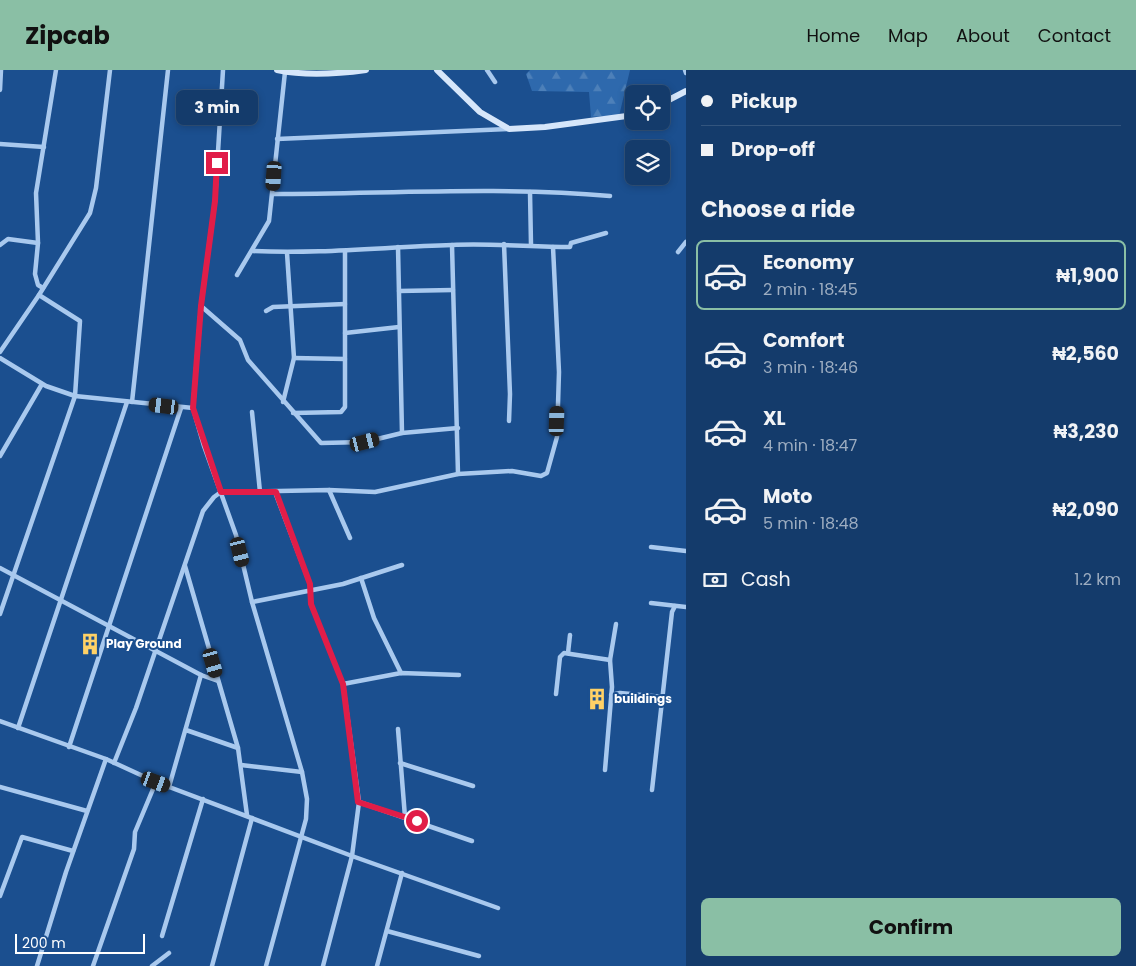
<!DOCTYPE html>
<html lang="en">
<head>
<meta charset="utf-8">
<style>
	:root { --surface:#143b6b; --page:#1d4271; --text:#f1f3f6; --muted:#9dadc1; --line:#33557e; --accent:#8abfa5 }
	body { margin:0; font-family:Poppins,sans-serif; background:var(--page); color:var(--text); height:100vh; display:flex; flex-direction:column; font-size:19px; white-space:nowrap }
	* { box-sizing:border-box; margin:0 }
	p { font-size:16px; color:var(--muted) }
	.icon { flex:none; width:28px; height:28px; fill:none; stroke:currentColor; stroke-width:2; stroke-linecap:round; stroke-linejoin:round }
	.map { position:relative; flex:1; overflow:hidden }
	.sheet { display:flex; flex-direction:column; background:var(--surface); width:450px }
	.sheet>* { flex:none }
	.hud { display:grid; align-content:center; height:110px; padding:0 15px; background:var(--surface) }
	.tools { position:absolute; left:625px; top:15px; display:grid; gap:10px }
	.tools a { display:grid; place-items:center; width:45px; height:45px; border-radius:8px; background:var(--surface); box-shadow:0 2px 8px #0003,0 0 0 1px var(--line); font-size:25px }
	.scale { position:absolute; left:15px; bottom:12px; width:130px; box-sizing:border-box; padding-left:5px; border:2px solid #fff; border-top:0; font-size:14px; line-height:18px; white-space:nowrap; color:#fff; -webkit-text-stroke:4px #1b4f8f; paint-order:stroke }
	.end { position:absolute; width:22px; height:22px; margin:-11px; border:6px solid #e11d48; background:#fff; box-shadow:0 0 0 2px #fff }
	.from { border-radius:50% }
	.bubble { position:absolute; height:35px; border-radius:8px; background:var(--surface); box-shadow:0 2px 8px #0003,0 0 0 1px var(--line); font-size:16px; font-weight:700; line-height:35px; text-align:center }
	.car { position:absolute; width:15px; height:30px; margin:-15px -8px; border-radius:6px; box-shadow:0 0 4px 1px #0007; background:linear-gradient(#222 24%,#8ab4d8 0 40%,#222 0 76%,#8ab4d8 0 86%,#222 0) }
	.hud b { display:flex; align-items:center; gap:18px; height:48px; font-size:19px }
	.hud b+b { border-top:1px solid var(--line) }
	.hud i { width:12px; height:12px; background:var(--text) }
	ul { padding:0; list-style:none }
	li { display:flex; align-items:center; gap:15px; height:70px; margin:0 10px 8px; padding:0 5px; border:2px solid transparent; border-radius:8px }
	li div { flex:1 }
	li b { display:block; font-size:19px }
	li em { font-style:normal; font-weight:700 }
	li.active { border-color:var(--accent) }
	li>.icon { width:45px; height:45px; stroke-width:1.5 }
	h2 { padding:0 15px; font-size:22px; line-height:60px }
	.pay { display:flex; align-items:center; gap:12px; height:55px; padding:0 15px; font-size:19px }
	.pay p { margin-inline-start:auto }
	.button { display:flex; gap:10px; margin-top:auto; padding:10px 15px }
	.button a { flex:1; height:58px; border-radius:8px; background:var(--accent); color:#111; font-size:20px; font-weight:700; line-height:58px; text-align:center }
	header { display:flex; align-items:center; gap:30px; box-sizing:border-box; height:70px; padding:0 25px; background:var(--accent); color:#111 }
	header strong { font-size:24px }
	nav { display:flex; gap:28px; margin-inline-start:auto; font-size:18px }
	main { display:flex; flex:1; min-height:0 }
	.map>svg:first-child { display:block }
	.forest { fill:url(#forest-firs) }
	.lines { fill:none; stroke-linecap:round; stroke-linejoin:round }
	.street { stroke:#a9c9ee; stroke-width:4.5 }
	.secondary { stroke:#d6e6fa; stroke-width:6 }
	.route { stroke:#e11d48; stroke-width:6 }
	.labels { text-anchor:middle; stroke-width:4; stroke-linejoin:round; paint-order:stroke }
	.poi-label { font-size:12px; font-weight:bold; fill:#fff; stroke:#1b4f8f; text-anchor:start }
</style>
</head>
<body>
<header>
<strong>Zipcab</strong>
<nav><a>Home</a><a>Map</a><a>About</a><a>Contact</a></nav>
</header>
<main>
<div class="map">
<svg width="686" height="896" viewBox="0 0 686 896">
	<defs>
		<pattern id="forest-firs" width="22" height="20" patternUnits="userSpaceOnUse" patternTransform="scale(1.25)"><rect width="22" height="20" fill="#2e69ad"/><path d="M5 1l3.5 6h-7zM16 11l3.5 6h-7z" fill="#4d80b9"/></pattern>
	</defs>
	<rect width="100%" height="100%" fill="#1b4f8f"/>
	<path class="forest" d="M530 0H630L619 46 591 47 589 22 532 21 526 4Z"/>
	<g class="lines">
		<g class="street">
			<path d="M223 0 215 131 201 236 193 338 204 376 236 465 252 532 302 702 307 729 306 749 266 896"/>
			<path d="M487 0 495 12"/>
			<path d="M685 0 686 3"/>
			<path d="M0 20 1 0"/>
			<path d="M277 69 508 59"/>
			<path d="M0 74 44 77"/>
			<path d="M530 122 531 175"/>
			<path d="M273 124C385 124 498 116 610 126"/>
			<path d="M504 174 510 324 509 351"/>
			<path d="M0 175 8 169 38 173"/>
			<path d="M452 175 458 404"/>
			<path d="M398 177 402 363"/>
			<path d="M253 181C320 184 385 177 452 175 491 173 531 177 570 177L571 173 606 163"/>
			<path d="M678 182 686 172"/>
			<path d="M237 205 269 151 285 2"/>
			<path d="M43 218 38 215 35 204 38 173 36 123 56 0"/>
			<path d="M399 221 453 220"/>
			<path d="M201 236 240 270 248 290 321 373 365 372 402 363 458 358"/>
			<path d="M266 241 273 237 345 234"/>
			<path d="M345 263 399 257"/>
			<path d="M0 282 39 225 90 143 96 118 110 0"/>
			<path d="M0 288 46 316 75 326 193 338"/>
			<path d="M294 288 345 289"/>
			<path d="M132 332 168 0"/>
			<path d="M283 332 294 288 287 183"/>
			<path d="M252 342 260 422"/>
			<path d="M293 343 341 342 345 337V182"/>
			<path d="M0 386 42 314"/>
			<path d="M329 420 350 468"/>
			<path d="M275 422 310 514 311 534 343 614 359 732 352 786 323 896"/>
			<path d="M651 477 686 481"/>
			<path d="M185 496 238 678 247 745"/>
			<path d="M0 498 201 605 218 611"/>
			<path d="M361 508 374 548 401 603"/>
			<path d="M252 532 343 514 402 495"/>
			<path d="M651 533 686 537"/>
			<path d="M0 544 75 326 80 251 39 225"/>
			<path d="M568 583 570 565"/>
			<path d="M610 590 616 554"/>
			<path d="M343 614 401 603 459 605"/>
			<path d="M556 624 560 587 564 583 610 590 612 617 605 700"/>
			<path d="M611 625 620 623 663 627"/>
			<path d="M0 651 106 689 156 712 352 786 498 838"/>
			<path d="M18 658 127 332"/>
			<path d="M398 659 405 747"/>
			<path d="M186 660 238 678"/>
			<path d="M69 677 181 338"/>
			<path d="M114 693 136 638 203 441 214 427 221 422 329 420 375 422 458 404 512 401 541 406 547 403 557 367 559 302 553 177"/>
			<path d="M400 693 473 716"/>
			<path d="M241 695 302 702"/>
			<path d="M0 717 87 741"/>
			<path d="M169 717 201 605"/>
			<path d="M652 720 672 542 675 536"/>
			<path d="M359 732 472 771"/>
			<path d="M0 826 22 767 73 781"/>
			<path d="M387 861 479 886"/>
			<path d="M162 866 203 729"/>
			<path d="M37 896 66 802 106 689"/>
			<path d="M93 896 134 779 135 762 156 712"/>
			<path d="M152 896 169 883"/>
			<path d="M212 896 252 748"/>
			<path d="M377 896 402 803"/>
		</g>
		<g class="secondary">
			<path d="M277 0C305 6 337 4 366 0"/>
			<path d="M437 0 480 42 509 59 545 57 634 45"/>
			<path d="M661 34 686 21"/>
		</g>
	</g>
	<g class="lines">
		<path class="route" d="M217 93 215 131 201 236 193 338 221 422H276L310 514 311 534 343 614 358 732 417 751"/>
	</g>
	<defs>
		<g id="building-bare" transform="scale(1.725)"><path d="M-4-6H4V6H1V3H-1V6H-4ZM-2.5-4.3h1.7v1.8h-1.7ZM.8-4.3h1.7v1.8H.8ZM-2.5-1h1.7V.8h-1.7ZM.8-1h1.7V.8H.8Z" fill="#ffd166" stroke="#1b4f8f" stroke-width="2.5" paint-order="stroke"/></g>
	</defs>
	<g fill-rule="evenodd">
		<use href="#building-bare" x="90" y="574"/>
		<use href="#building-bare" x="597" y="629"/>
	</g>
	<g class="labels">
		<g class="poi-label">
			<text x="106" y="578">Play Ground</text>
			<text x="614" y="633">buildings</text>
		</g>
	</g>
</svg>
<div class="tools">
<a><svg class="icon" aria-label="locate" viewBox="0 0 24 24"><circle cx="12" cy="12" r="6"/><path d="M12 2v4M12 18v4M2 12h4M18 12h4"/></svg></a>
<a><svg class="icon" aria-label="layers" viewBox="0 0 24 24"><path d="M12 4l9 5-9 5-9-5zM3 14l9 5 9-5"/></svg></a>
</div>
<div class="scale">200 m</div>
<i class="end from" style="left:417px;top:751px"></i>
<i class="end" style="left:217px;top:93px"></i>
<div class="bubble" style="left:176px;top:20px;width:82px">3 min</div>
<i class="car" style="left:274px;top:106px;rotate:184deg"></i>
<i class="car" style="left:164px;top:336px;rotate:277deg"></i>
<i class="car" style="left:557px;top:351px;rotate:2deg"></i>
<i class="car" style="left:365px;top:372px;rotate:76deg"></i>
<i class="car" style="left:240px;top:482px;rotate:166deg"></i>
<i class="car" style="left:213px;top:593px;rotate:164deg"></i>
<i class="car" style="left:156px;top:712px;rotate:110deg"></i>
</div>
<section class="sheet">
<div class="hud">
<b><i class="from"></i>Pickup</b>
<b><i></i>Drop-off</b>
</div>
<h2>Choose a ride</h2>
<ul>
<li class="active"><svg class="icon" aria-label="car" viewBox="0 0 24 24"><path d="M5 17H2v-5l4-1 3-4h7l3 4 3 1v5h-3M9 17h6M6 11h13"/><circle cx="7" cy="17" r="2"/><circle cx="17" cy="17" r="2"/></svg><div><b>Economy</b><p>2 min · 18:45</p></div><em>₦1,900</em></li>
<li><svg class="icon" aria-label="car" viewBox="0 0 24 24"><path d="M5 17H2v-5l4-1 3-4h7l3 4 3 1v5h-3M9 17h6M6 11h13"/><circle cx="7" cy="17" r="2"/><circle cx="17" cy="17" r="2"/></svg><div><b>Comfort</b><p>3 min · 18:46</p></div><em>₦2,560</em></li>
<li><svg class="icon" aria-label="car" viewBox="0 0 24 24"><path d="M5 17H2v-5l4-1 3-4h7l3 4 3 1v5h-3M9 17h6M6 11h13"/><circle cx="7" cy="17" r="2"/><circle cx="17" cy="17" r="2"/></svg><div><b>XL</b><p>4 min · 18:47</p></div><em>₦3,230</em></li>
<li><svg class="icon" aria-label="car" viewBox="0 0 24 24"><path d="M5 17H2v-5l4-1 3-4h7l3 4 3 1v5h-3M9 17h6M6 11h13"/><circle cx="7" cy="17" r="2"/><circle cx="17" cy="17" r="2"/></svg><div><b>Moto</b><p>5 min · 18:48</p></div><em>₦2,090</em></li>
</ul>
<div class="pay"><svg class="icon" aria-label="cash" viewBox="0 0 24 24"><path d="M3 7h18v10H3z"/><circle cx="12" cy="12" r="2"/></svg>Cash<p>1.2 km</p></div>
<div class="button"><a>Confirm</a></div>
</section>
</main>
</body>
</html>
